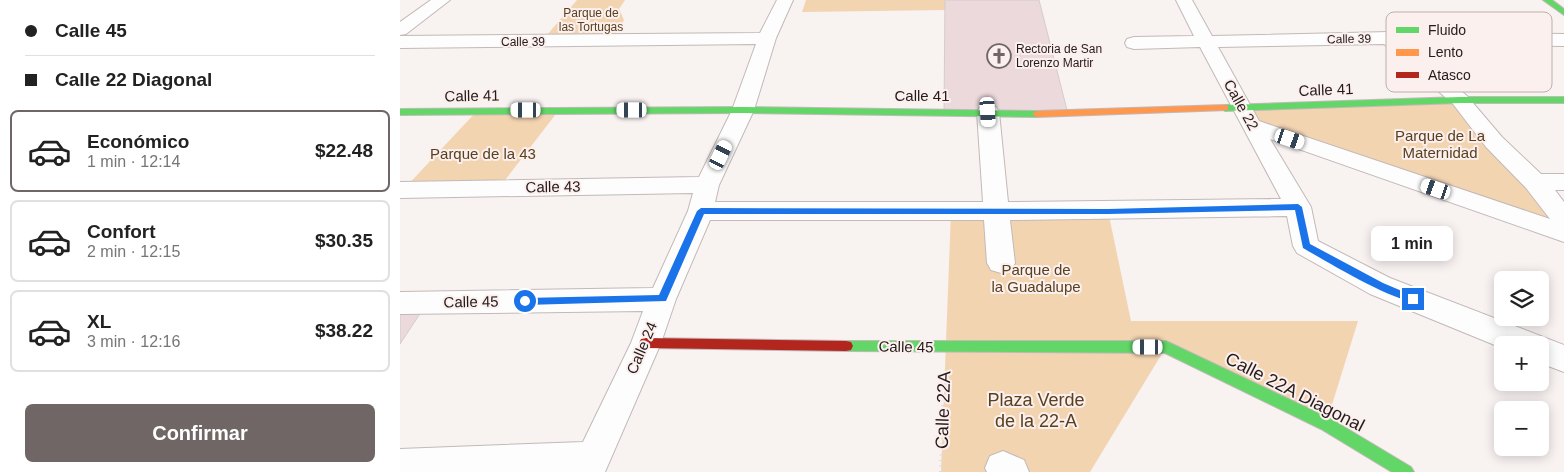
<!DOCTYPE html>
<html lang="es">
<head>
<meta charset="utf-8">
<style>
	:root { --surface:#fff; --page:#f6f6f6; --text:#222; --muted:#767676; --line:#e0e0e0; --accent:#6f6665 }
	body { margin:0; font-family:Arial,sans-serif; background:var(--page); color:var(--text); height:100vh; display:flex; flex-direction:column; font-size:19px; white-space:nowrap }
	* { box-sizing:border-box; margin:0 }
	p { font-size:16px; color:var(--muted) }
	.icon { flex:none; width:28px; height:28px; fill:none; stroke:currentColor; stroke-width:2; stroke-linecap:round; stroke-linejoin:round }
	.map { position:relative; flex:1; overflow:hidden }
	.drawer { display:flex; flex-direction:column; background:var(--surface); width:400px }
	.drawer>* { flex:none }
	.hud { display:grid; align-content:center; height:110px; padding:0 25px; background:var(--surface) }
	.tools { position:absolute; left:1094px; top:271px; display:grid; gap:10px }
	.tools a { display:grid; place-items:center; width:55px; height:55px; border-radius:8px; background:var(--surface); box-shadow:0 2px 12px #0003; font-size:25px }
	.end { position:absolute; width:22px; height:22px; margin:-11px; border:6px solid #1a73e8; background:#fff; box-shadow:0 0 0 2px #fff }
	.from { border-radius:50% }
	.bubble { position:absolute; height:35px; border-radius:8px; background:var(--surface); box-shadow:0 2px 12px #0003; font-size:16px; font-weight:700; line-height:35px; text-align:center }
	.car { position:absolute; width:15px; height:30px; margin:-15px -8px; border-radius:6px; box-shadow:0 0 4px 1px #0007; background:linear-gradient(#fff 24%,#345 0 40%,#fff 0 76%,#345 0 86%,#fff 0) }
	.hud b { display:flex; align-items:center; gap:18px; height:48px; font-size:19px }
	.hud b+b { border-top:1px solid var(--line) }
	.hud i { width:12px; height:12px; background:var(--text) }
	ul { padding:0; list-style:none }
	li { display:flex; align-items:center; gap:15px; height:82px; margin:0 10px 8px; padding:0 15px; border:2px solid var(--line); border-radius:8px }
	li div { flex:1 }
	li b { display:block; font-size:19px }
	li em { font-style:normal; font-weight:700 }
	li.selected { border-color:var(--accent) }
	li>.icon { width:45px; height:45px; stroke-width:1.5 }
	.button { display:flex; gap:10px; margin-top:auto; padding:10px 25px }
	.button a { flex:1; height:58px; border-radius:8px; background:var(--accent); color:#fff; font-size:20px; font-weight:700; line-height:58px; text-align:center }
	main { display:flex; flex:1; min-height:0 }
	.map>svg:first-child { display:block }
	.green { fill:#f3d4b1 }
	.building { fill:#ebd9dc; stroke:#d4cccd }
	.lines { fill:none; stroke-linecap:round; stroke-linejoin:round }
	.street-casing { stroke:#c2b9b8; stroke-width:2 }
	.fast-casing { stroke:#c2b9b8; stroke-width:2 }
	.slow-casing { stroke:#c2b9b8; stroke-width:2 }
	.jam-casing { stroke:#c2b9b8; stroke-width:2 }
	.path { stroke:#dddada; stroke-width:4; stroke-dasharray:1 4.5; stroke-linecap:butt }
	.street { fill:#fefdfd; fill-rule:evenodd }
	.fast { fill:#63d668; fill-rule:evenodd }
	.slow { fill:#ff974d; fill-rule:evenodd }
	.jam { fill:#b3261e; fill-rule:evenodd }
	.route { fill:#1a73e8 }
	.labels { text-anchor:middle; stroke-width:4; stroke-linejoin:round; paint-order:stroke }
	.far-park-label { font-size:12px; fill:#59401f; stroke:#fbf0ee }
	.far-street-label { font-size:12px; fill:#251b1a; stroke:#fbf0ee }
	.far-poi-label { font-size:12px; fill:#251b1a; stroke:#fbf0ee; text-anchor:start }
	.street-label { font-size:15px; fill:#251b1a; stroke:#fbf0ee }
	.park-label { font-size:15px; fill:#59401f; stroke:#fbf0ee }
	.near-street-label { font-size:18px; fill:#251b1a; stroke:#fbf0ee }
	.near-park-label { font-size:18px; fill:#59401f; stroke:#fbf0ee }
	.key { fill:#fbf0ee; stroke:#bbb0ae; stroke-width:1 }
	.key-label { font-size:14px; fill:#251b1a }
</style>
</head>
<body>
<main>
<section class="drawer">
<div class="hud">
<b><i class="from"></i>Calle 45</b>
<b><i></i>Calle 22 Diagonal</b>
</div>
<ul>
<li class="selected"><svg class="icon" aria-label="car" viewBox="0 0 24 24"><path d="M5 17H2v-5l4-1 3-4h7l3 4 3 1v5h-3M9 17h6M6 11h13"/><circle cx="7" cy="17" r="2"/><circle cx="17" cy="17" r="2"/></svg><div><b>Económico</b><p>1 min · 12:14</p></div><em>$22.48</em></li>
<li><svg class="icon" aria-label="car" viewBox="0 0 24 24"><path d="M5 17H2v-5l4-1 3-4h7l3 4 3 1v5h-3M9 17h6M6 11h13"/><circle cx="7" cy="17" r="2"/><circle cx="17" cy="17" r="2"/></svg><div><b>Confort</b><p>2 min · 12:15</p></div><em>$30.35</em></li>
<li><svg class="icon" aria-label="car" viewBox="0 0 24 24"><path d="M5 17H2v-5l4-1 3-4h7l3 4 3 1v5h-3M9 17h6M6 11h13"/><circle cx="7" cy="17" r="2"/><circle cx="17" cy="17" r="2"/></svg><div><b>XL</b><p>3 min · 12:16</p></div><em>$38.22</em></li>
</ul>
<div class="button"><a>Confirmar</a></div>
</section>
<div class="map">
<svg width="1164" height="472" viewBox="0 0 1164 472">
	<rect width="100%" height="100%" fill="#f8f2f1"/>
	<g class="green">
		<path d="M177 0H225L219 9 224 20 213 40 141 42Z"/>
		<path d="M406 0H545V10L402 12Z"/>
		<path d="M1060 100 1164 233 853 126 841 108Z"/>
		<path d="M159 110 99 188 3 190 77 111Z"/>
		<path d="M708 211 731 321H958L926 424 766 347 690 472H541L551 212Z"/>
	</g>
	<g class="building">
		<path d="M545 0H639L668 114 544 111Z"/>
		<path d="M0 303H27L0 344Z"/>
	</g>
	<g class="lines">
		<g class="street-casing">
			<g id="street">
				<path d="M31 0H50L6 34 0 35V22Z"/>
				<path d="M377 0H393L376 38 354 110 319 185 315 202H583L577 112 580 107 588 106 596 107 599 112 608 202 881 199 800 47 734 49 727 47 725 43 727 39 734 37 794 36 776 0H792L812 36 989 32 1164 34V46L1007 44 1067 96 1102 137 1141 174H1164V190H1155L1164 202V242L870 139 911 207 918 241 990 278 1164 345V372L1140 363V345H1102V348L970 294 897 253 893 246 887 216 610 220 615 263 611 270 601 273 591 270 587 263 584 220H310L276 299 261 343 205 472H0V449L183 442 231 343 243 311 0 314V292L253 288 288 211 293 193 0 198V182L299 177 332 110 356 44 0 48V36L360 33ZM984 44 1053 104 1086 147 1126 188 1150 219 859 121 818 47Z"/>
				<path d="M603 451 624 460 629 472H587L585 468 590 456Z"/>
			</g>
		</g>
		<g class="fast-casing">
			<g id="fast">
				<path d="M1143 0H1152L1164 9V15Z"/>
				<path d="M1060 97H1164V103H1060L825 111 820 108 825 105Z"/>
				<path d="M343 107 637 111 642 114 637 117 343 113 0 115V109Z"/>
				<path d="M446 341H766L931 419 1011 467 1014 472H992L921 429 765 353 446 351 441 350 439 346 441 342Z"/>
			</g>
		</g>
		<g class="slow-casing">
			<path id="slow" d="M825 105 828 106V110L637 117 632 114 637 111Z"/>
		</g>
		<g class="jam-casing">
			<path id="jam" d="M246 338 446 341 451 342 453 346 451 350 446 351 246 348 241 347 239 343 241 339Z"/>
		</g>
		<path class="path" d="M541 472 544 375"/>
		<use href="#street" class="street"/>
		<use href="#fast" class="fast"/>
		<use href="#slow" class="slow"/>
		<use href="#jam" class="jam"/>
	</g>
	<path class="route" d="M898 204 902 207 910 244 983 283 1016 297V301C999 305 922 259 903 248L895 210 708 214H304L266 301 125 305 120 301 125 298 259 295 297 211 301 208 708 209Z"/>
	<defs>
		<g id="church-ring" transform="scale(1.25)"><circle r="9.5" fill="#fbf0ee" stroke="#6f6665" stroke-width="1.5"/><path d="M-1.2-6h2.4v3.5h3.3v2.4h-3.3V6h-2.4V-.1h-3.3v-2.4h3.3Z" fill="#6f6665"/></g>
	</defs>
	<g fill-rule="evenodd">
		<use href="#church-ring" x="599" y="56"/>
	</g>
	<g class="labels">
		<g class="far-park-label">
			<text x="191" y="17">Parque de<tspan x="191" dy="14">las Tortugas</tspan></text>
		</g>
		<g class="far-street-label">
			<text transform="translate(949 39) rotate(-1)" y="4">Calle 39</text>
			<text x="123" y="46">Calle 39</text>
		</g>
		<g class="far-poi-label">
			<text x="616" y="53">Rectoria de San<tspan x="616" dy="14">Lorenzo Martir</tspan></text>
		</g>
		<g class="street-label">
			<text transform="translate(926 90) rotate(-2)" y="5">Calle 41</text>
			<text transform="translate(72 96) rotate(-1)" y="5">Calle 41</text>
			<text x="522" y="101">Calle 41</text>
			<text transform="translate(841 105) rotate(61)" y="5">Calle 22</text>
			<text transform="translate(153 187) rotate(-1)" y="5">Calle 43</text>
			<text transform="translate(71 302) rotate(-1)" y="5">Calle 45</text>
			<text transform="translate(506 347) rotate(1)" y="5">Calle 45</text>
			<text transform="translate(242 348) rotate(-67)" y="5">Calle 24</text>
		</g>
		<g class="park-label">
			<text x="1040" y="141">Parque de La<tspan x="1040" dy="17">Maternidad</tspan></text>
			<text x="83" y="159">Parque de la 43</text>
			<text x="636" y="275">Parque de<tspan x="636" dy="17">la Guadalupe</tspan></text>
		</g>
		<g class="near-street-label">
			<text transform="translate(895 392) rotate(27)" y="6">Calle 22A Diagonal</text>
			<text transform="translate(543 410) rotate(-88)" y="6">Calle 22A</text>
		</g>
		<g class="near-park-label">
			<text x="636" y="406">Plaza Verde<tspan x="636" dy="21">de la 22-A</tspan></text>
		</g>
	</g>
	<rect x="986" y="12" width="166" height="80" rx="8" class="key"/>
	<rect x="996" y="27" width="23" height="6" fill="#63d668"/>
	<rect x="996" y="49" width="23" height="7" fill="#ff974d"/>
	<rect x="996" y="72" width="23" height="6" fill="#b3261e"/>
	<g class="key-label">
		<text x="1028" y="35">Fluido</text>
		<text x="1028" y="57">Lento</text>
		<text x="1028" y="80">Atasco</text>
	</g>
</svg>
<div class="tools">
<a><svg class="icon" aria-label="layers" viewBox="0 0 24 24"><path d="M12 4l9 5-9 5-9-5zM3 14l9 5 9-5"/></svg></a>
<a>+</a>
<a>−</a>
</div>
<i class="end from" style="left:125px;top:301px"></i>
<i class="end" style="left:1013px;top:299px"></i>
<div class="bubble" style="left:971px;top:226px;width:82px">1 min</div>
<i class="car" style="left:126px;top:110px;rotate:270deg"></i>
<i class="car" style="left:232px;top:110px;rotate:270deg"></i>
<i class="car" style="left:588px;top:112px;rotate:176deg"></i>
<i class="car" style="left:890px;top:139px;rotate:109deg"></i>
<i class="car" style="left:321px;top:155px;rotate:26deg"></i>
<i class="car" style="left:1036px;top:189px;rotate:289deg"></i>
<i class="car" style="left:748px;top:347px;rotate:270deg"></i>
</div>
</main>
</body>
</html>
